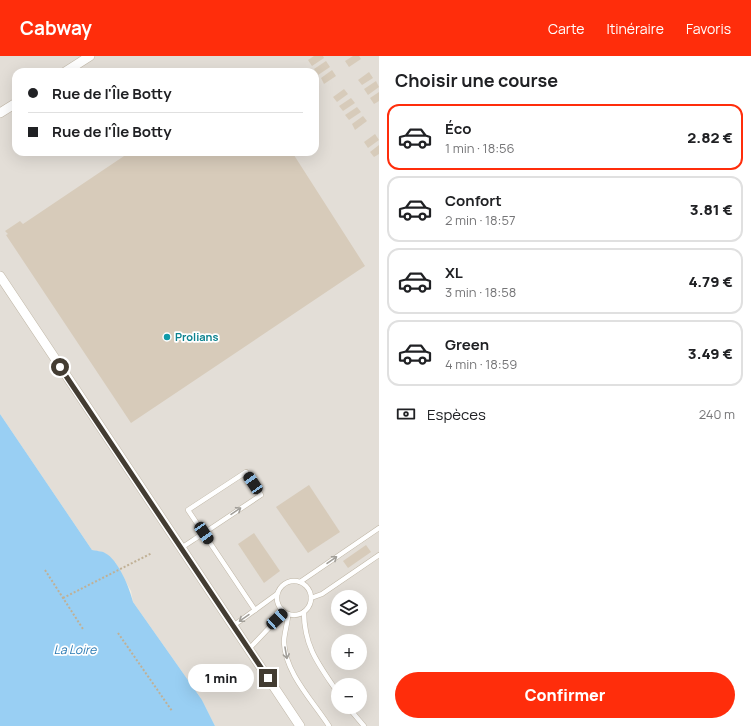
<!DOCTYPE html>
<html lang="fr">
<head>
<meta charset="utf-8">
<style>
	:root { --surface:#fff; --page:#f2f2f2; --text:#202124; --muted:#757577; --line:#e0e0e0; --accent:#ff2d0b }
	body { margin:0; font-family:Manrope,sans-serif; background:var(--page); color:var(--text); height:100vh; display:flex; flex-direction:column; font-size:15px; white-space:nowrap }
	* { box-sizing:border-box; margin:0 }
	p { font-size:13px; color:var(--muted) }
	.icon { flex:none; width:22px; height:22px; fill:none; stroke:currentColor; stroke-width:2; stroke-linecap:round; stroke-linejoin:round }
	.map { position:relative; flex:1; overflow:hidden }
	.details { display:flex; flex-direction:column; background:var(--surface); width:372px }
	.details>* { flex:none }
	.hud { position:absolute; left:12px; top:12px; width:307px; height:88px; border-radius:12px; box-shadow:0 4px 16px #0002; display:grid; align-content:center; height:88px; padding:0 16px; background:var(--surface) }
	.buttons { position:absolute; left:331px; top:534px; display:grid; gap:8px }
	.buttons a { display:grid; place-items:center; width:36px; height:36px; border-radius:50%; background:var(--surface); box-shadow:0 4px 16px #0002; font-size:20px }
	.end { position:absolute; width:18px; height:18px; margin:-9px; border:5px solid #433c32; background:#fff; box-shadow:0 0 0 2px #fff }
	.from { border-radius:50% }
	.bubble { position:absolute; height:28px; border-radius:14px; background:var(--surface); box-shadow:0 4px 16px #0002; font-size:13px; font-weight:800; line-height:28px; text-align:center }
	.car { position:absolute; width:12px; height:24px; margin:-12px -6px; border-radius:5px; box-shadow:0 0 3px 1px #0007; background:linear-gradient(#222 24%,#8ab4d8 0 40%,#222 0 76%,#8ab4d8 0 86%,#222 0) }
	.hud b { display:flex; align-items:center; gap:14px; height:38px; font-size:15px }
	.hud b+b { border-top:1px solid var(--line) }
	.hud i { width:10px; height:10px; background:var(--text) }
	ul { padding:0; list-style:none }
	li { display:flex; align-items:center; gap:12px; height:66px; margin:0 8px 6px; padding:0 8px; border:2px solid var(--line); border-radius:12px }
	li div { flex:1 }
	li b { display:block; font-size:15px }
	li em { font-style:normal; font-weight:800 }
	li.active { border-color:var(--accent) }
	li>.icon { width:36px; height:36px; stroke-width:1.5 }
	h2 { padding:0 16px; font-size:18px; line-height:48px }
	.pay { display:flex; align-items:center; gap:10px; height:44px; padding:0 16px; font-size:15px }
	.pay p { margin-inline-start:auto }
	.cta { display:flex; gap:8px; margin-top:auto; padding:8px 16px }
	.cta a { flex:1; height:46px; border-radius:24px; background:var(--accent); color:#fff; font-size:16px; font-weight:800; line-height:46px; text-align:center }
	header { display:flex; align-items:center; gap:24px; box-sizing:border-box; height:56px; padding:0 20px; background:var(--accent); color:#fff }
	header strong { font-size:19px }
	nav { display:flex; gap:22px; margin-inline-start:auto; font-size:14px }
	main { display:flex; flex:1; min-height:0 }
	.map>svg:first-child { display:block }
	.industrial { fill:#e3ded7; fill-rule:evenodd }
	.water { fill:#99cff3 }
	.building { fill:#d7cbba }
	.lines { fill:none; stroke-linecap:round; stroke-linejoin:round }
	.lane-casing { stroke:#c0b7a7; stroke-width:5.5 }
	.street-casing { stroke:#c0b7a7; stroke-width:10 }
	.path { stroke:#c0b095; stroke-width:2; stroke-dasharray:2 2; stroke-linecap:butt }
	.lane { stroke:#fff; stroke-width:4.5 }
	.street { stroke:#fff; stroke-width:9 }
	.oneway { stroke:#a19e98 }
	.route { stroke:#433c32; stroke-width:5 }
	.culture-dot { fill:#0f9aa8; stroke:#fff; stroke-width:1.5 }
	.labels { text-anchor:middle; stroke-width:3.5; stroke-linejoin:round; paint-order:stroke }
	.culture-label { font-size:11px; font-weight:bold; fill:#0d838f; stroke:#fff; text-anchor:start }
	.water-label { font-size:12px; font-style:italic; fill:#2879b3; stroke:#fff }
</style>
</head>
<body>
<header>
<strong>Cabway</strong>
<nav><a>Carte</a><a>Itinéraire</a><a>Favoris</a></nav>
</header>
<main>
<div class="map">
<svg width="379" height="670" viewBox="0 0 379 670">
	<rect width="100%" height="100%" fill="#f2ede2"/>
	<path class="industrial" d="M0 0H379V670H215L202 644 133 546 131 535 115 506 105 497 92 494 0 358ZM16 16H315V96H16ZM338 541H360V563H338ZM338 585H360V607H338ZM338 629H360V651H338Z"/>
	<path class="water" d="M0 358 92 494C96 495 102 495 105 497 118 503 130 533 133 546L202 644 215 670H0Z"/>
	<g class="building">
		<path d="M314 0H323L324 2 312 10 308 4Z"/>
		<path d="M353 0H359L361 3 349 11 345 5Z"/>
		<path d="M326 5 330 11 318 19 314 13Z"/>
		<path d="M332 14 336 20 324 28 321 22Z"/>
		<path d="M369 16 373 22 362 29 358 24Z"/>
		<path d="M376 25 379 31 368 39 364 33Z"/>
		<path d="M344 33 348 38 337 46 333 41Z"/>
		<path d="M379 36V45L374 48 370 42Z"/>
		<path d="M351 42 355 47 343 55 339 50Z"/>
		<path d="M357 51 361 56 349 64 345 59Z"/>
		<path d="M363 60 367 65 355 74 352 68Z"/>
		<path d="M375 78 379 84 368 92 364 86Z"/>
		<path d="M379 89V98L374 101 370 96Z"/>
		<path d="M130 96H292L365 210 131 367 6 179 8 178 5 175 20 165 23 168Z"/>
		<path d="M309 429 340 476 308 497 276 451Z"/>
		<path d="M254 477 280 515 264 527 238 488Z"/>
		<path d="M366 489 371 496 348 512 343 505Z"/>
	</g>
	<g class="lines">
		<g class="lane-casing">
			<g id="lane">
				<path d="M181 492C189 487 196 482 204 477L261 439 246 416 188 454 255 554"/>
				<circle cx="294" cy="542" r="17"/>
				<path d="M300 526 379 472"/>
				<path d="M311 542 322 538 379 499"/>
				<path d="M304 556C304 591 319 609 338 637"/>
				<path d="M288 558C288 567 284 577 284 586 285 617 313 645 329 670"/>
				<path d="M233 570 277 538"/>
				<path d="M249 593 284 556"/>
				<path d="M348 651 364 670"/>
			</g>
		</g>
		<g class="street-casing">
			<g id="street">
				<path d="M65 16 90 0"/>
				<path d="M0 57 16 47"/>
				<path d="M0 220 300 670"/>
			</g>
		</g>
		<g class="path">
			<path d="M45 514 83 573"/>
			<path d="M63 542 152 497"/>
			<path d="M118 577 172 655"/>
		</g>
		<use href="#lane" class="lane"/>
		<use href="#street" class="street"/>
	</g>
	<defs><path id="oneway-shaft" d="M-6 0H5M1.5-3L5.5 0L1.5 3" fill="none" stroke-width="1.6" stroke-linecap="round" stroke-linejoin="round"/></defs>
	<g class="oneway">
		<use href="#oneway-shaft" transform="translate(236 455) rotate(-34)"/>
		<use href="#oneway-shaft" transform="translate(332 504) rotate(-35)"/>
		<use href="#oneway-shaft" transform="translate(244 562) rotate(145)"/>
		<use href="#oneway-shaft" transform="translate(286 597) rotate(80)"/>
	</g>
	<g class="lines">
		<path class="route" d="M60 311 268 622"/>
	</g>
	<circle class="culture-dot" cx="167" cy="281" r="4"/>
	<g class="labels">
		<g class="culture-label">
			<text x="175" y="285">Prolians</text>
		</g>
		<g class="water-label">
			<text x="75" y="598">La Loire</text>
		</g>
	</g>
</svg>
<div class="buttons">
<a><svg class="icon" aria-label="layers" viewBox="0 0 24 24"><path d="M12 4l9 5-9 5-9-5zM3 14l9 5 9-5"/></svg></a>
<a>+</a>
<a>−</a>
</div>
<i class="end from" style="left:60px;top:311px"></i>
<i class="end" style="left:268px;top:622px"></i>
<div class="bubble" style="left:188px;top:608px;width:66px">1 min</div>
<i class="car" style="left:253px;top:427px;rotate:326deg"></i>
<i class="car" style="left:204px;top:477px;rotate:146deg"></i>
<i class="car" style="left:277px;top:563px;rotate:47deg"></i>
<div class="hud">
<b><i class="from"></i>Rue de l'Île Botty</b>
<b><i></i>Rue de l'Île Botty</b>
</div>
</div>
<section class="details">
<h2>Choisir une course</h2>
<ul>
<li class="active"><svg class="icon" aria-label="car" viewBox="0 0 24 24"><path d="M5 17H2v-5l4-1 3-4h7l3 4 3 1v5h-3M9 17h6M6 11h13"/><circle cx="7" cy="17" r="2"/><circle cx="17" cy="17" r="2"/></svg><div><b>Éco</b><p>1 min · 18:56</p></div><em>2.82 €</em></li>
<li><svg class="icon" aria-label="car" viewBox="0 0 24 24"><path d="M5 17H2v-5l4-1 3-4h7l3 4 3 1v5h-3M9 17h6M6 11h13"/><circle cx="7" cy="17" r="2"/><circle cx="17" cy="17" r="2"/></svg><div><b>Confort</b><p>2 min · 18:57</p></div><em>3.81 €</em></li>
<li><svg class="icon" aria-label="car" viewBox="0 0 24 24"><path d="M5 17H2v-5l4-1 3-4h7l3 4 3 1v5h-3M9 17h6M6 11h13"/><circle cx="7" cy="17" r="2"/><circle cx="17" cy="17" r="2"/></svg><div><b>XL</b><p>3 min · 18:58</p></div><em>4.79 €</em></li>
<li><svg class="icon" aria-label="car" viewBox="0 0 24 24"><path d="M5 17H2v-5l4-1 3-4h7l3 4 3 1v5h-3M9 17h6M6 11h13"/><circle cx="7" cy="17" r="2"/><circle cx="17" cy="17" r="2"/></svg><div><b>Green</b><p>4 min · 18:59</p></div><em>3.49 €</em></li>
</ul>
<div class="pay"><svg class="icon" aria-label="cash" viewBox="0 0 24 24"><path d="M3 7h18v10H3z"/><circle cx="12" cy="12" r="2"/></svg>Espèces<p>240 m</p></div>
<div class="cta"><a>Confirmer</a></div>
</section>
</main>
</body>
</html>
